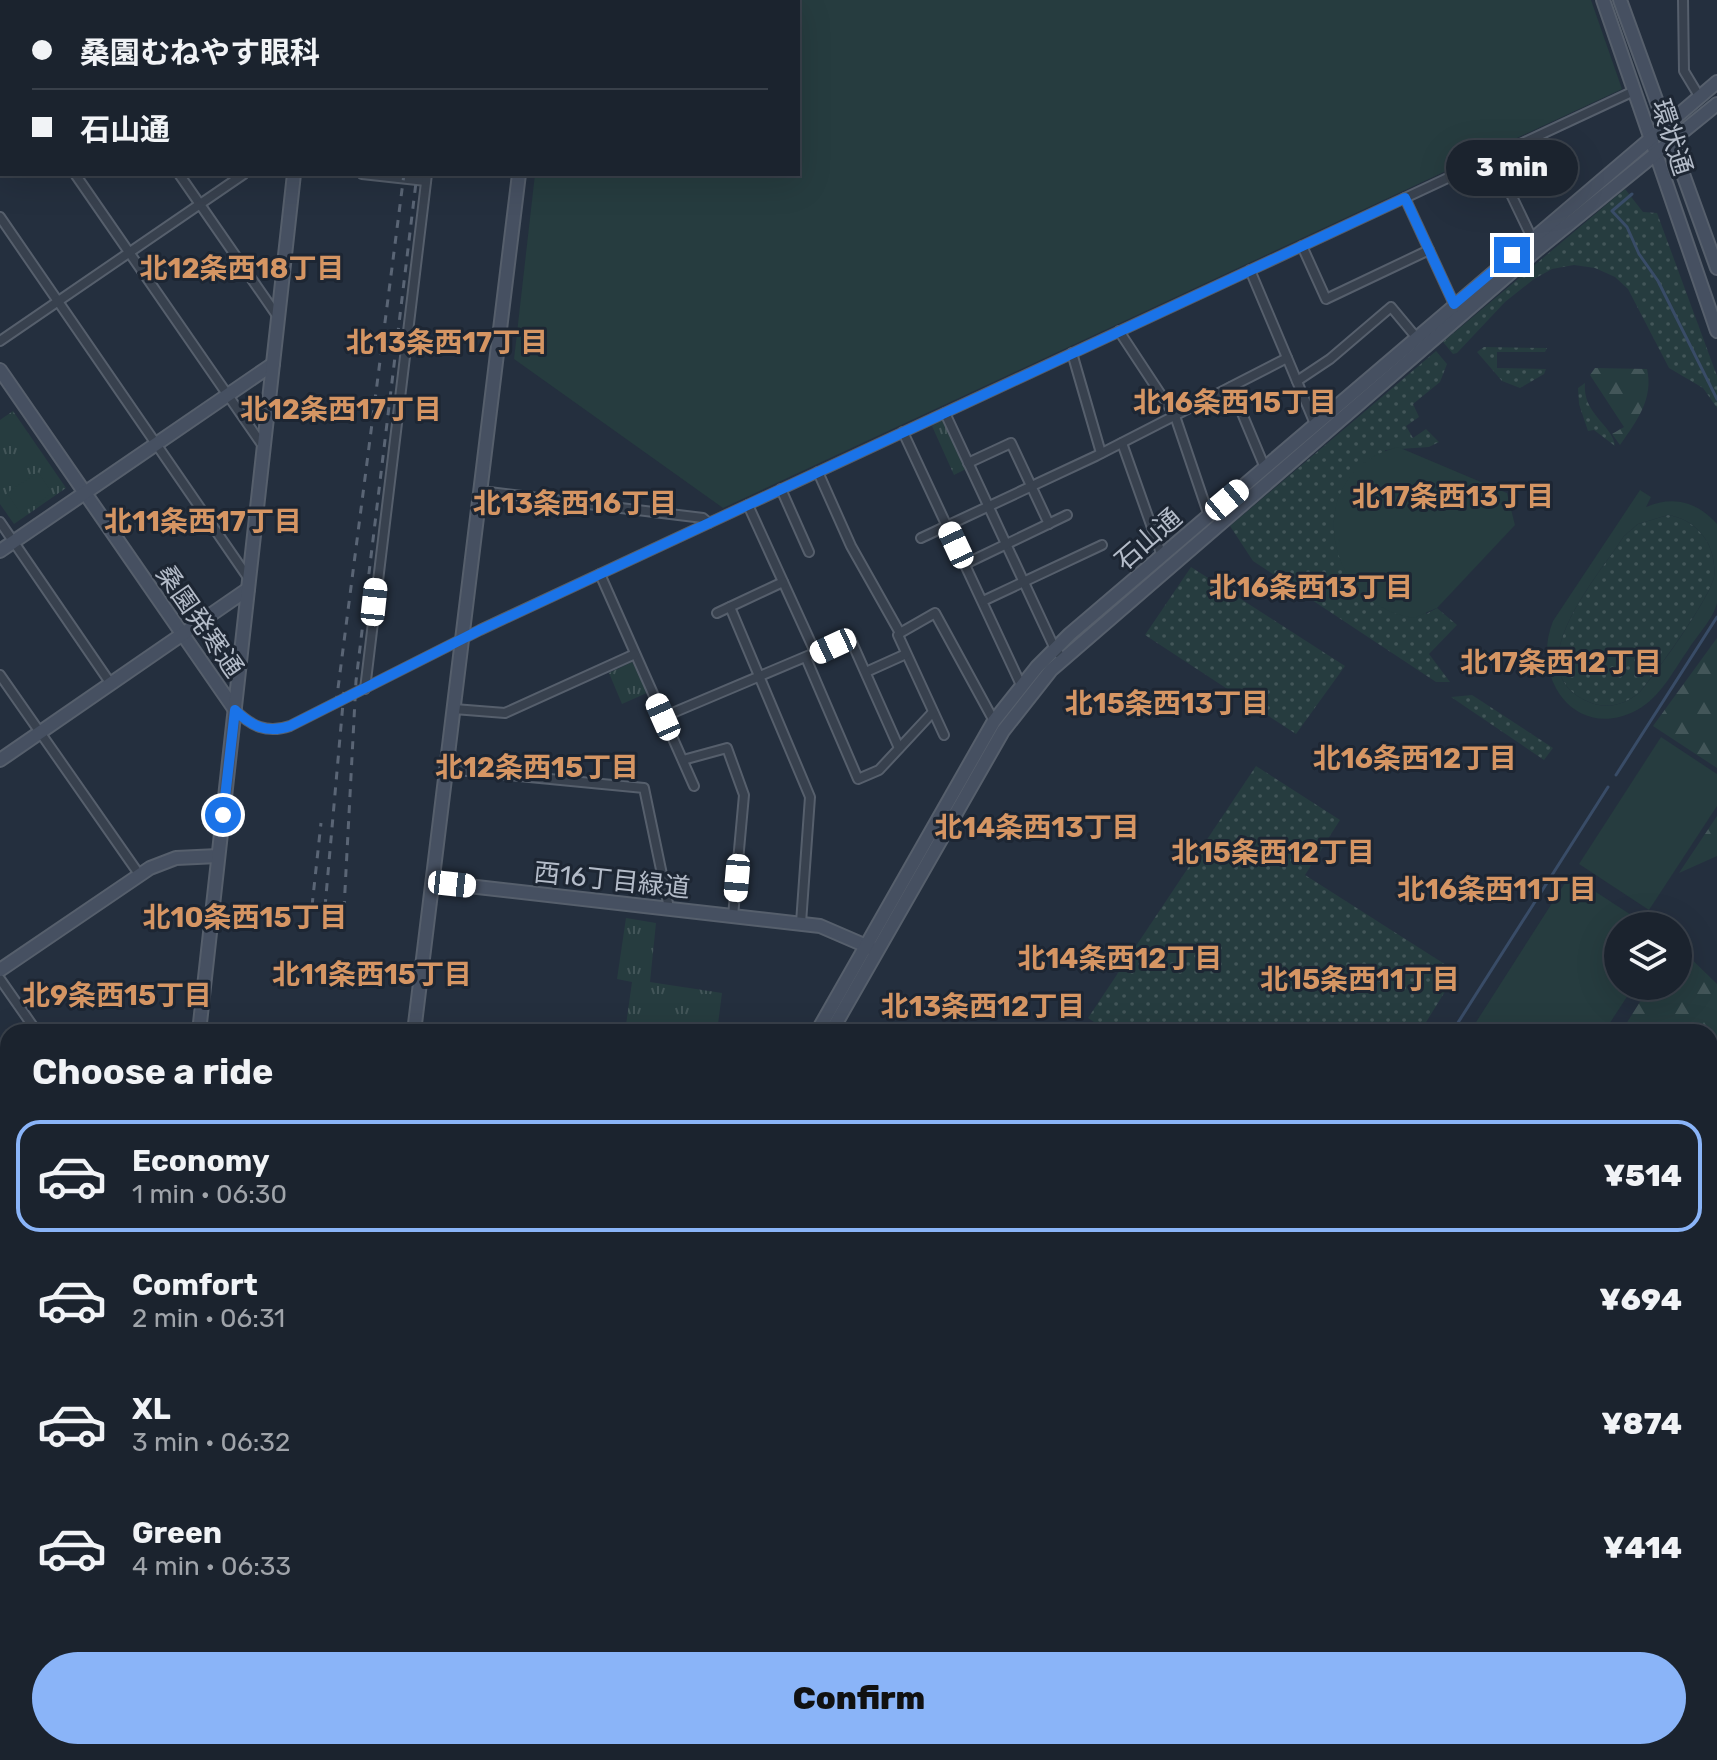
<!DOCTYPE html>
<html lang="en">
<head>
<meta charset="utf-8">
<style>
	:root { --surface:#1b232e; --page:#282f3a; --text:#f1f3f6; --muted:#a0a4aa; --line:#39404a; --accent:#8ab4f8 }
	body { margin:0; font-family:Rubik,"Noto Sans JP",sans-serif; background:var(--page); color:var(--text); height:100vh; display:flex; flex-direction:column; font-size:30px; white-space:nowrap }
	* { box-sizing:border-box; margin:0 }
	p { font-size:26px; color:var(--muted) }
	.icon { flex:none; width:44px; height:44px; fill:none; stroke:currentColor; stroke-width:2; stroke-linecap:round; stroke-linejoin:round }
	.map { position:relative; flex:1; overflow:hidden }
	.side { position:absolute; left:0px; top:1024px; width:1718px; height:736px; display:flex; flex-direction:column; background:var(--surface); border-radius:24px 24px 0 0; box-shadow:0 8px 32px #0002,0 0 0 2px var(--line) }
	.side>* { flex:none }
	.banner { position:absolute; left:0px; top:0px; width:800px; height:176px; box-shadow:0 8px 32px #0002,0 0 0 2px var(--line); display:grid; align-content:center; height:176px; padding:0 32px; background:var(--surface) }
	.fabs { position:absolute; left:1604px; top:912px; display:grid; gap:16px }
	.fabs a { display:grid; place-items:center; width:88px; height:88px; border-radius:50%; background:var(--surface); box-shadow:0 8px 32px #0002,0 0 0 2px var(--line); font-size:40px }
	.end { position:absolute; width:36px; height:36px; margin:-18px; border:10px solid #1a73e8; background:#fff; box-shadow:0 0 0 4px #fff }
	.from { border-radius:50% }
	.bubble { position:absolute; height:56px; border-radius:28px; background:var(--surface); box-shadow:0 8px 32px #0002,0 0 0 2px var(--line); font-size:26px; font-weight:800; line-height:56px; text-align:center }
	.car { position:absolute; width:24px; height:48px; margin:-24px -12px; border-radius:10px; box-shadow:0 0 6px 2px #0007; background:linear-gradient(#fff 24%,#345 0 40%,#fff 0 76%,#345 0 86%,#fff 0) }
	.banner b { display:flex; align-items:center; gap:28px; height:76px; font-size:30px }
	.banner b+b { border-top:2px solid var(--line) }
	.banner i { width:20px; height:20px; background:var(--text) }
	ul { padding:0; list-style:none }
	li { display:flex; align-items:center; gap:24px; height:112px; margin:0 16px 12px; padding:0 16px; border:4px solid transparent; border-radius:24px }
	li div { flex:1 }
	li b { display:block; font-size:30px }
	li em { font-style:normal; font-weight:800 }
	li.current { border-color:var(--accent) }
	li>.icon { width:72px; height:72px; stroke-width:1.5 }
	h2 { padding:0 32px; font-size:36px; line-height:96px }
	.primary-button { display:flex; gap:16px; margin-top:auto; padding:16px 32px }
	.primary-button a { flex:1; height:92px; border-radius:48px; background:var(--accent); color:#111; font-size:32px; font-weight:800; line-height:92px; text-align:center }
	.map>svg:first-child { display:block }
	.grass { fill:url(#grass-dots) }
	.forest { fill:url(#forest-firs) }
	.park { fill:url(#park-tufts) }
	.pitch { fill:#263c3f; fill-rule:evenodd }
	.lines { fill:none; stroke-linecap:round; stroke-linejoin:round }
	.stream { stroke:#394c67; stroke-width:3 }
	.street-casing { stroke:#565f6c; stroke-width:12 }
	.secondary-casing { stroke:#565f6c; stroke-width:16 }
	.street { stroke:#38414e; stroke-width:8 }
	.secondary { stroke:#465061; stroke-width:12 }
	.rail { stroke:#5a6575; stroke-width:3; stroke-dasharray:8 8; stroke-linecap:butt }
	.route { stroke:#1a73e8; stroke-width:10 }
	.labels { text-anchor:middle; stroke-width:6; stroke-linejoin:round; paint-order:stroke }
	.street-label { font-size:26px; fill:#b4bcc9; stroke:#1d2633 }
	.neighbourhood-label { font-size:28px; font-weight:bold; fill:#d59563; stroke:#1d2633 }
</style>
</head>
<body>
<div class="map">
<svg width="1717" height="1760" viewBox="0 0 1717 1760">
	<defs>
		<pattern id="grass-dots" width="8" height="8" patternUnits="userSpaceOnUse" patternTransform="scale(2)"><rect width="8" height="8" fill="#263c3f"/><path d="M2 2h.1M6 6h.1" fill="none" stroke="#435659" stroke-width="1.8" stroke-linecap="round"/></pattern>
		<pattern id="forest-firs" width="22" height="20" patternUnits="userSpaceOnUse" patternTransform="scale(2)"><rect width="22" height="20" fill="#263c3f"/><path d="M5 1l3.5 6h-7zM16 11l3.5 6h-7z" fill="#435659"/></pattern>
		<pattern id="park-tufts" width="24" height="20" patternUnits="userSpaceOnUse" patternTransform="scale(2)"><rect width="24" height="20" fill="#263c3f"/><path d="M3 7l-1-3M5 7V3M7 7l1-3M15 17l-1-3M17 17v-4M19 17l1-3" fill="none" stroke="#435659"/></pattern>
	</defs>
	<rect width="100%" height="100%" fill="#242f3e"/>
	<g class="grass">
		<path d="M1625 189 1643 212 1657 213 1717 376V408L1703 388 1669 368 1628 289 1615 277 1595 268 1574 265 1552 269 1534 279 1505 302 1457 353 1453 354 1443 342Z"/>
		<path d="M1484 347 1547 348 1545 352H1497V368L1546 369 1544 374 1520 388 1502 381 1477 352Z"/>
		<path d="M1436 351 1447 364 1440 382 1413 404 1419 417 1406 426 1413 438 1426 429 1439 442 1429 447 1385 450 1426 614 1437 608 1457 625 1429 654 1450 682H1436L1253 561 1230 526Z"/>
		<path d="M1585 383C1582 414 1613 425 1615 446L1594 430 1588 431 1579 404 1578 388Z"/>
		<path d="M1668 515C1698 520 1717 545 1714 577 1709 600 1657 671 1640 692 1626 704 1608 710 1589 702 1513 670 1599 576 1624 536L1638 524Z"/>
		<path d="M1191 567 1345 666 1296 734 1145 635Z"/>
		<path d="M1472 695 1553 748 1544 760 1451 697Z"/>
		<path d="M1256 766 1340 820 1305 875 1457 972 1420 1032H1109L1088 1018Z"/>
	</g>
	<g class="forest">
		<path d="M1595 368 1647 369C1654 399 1636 422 1620 445L1612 434 1624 427 1590 375Z"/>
		<path d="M1717 638V768L1653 726Z"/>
		<path d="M1717 816V856L1679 873Z"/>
		<path d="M1678 946 1717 984V1219L1710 1221V1032H1621L1650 986H1678Z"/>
		<path d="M305 1752H382L374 1760H328L317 1753Z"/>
	</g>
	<g class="park">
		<path d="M13 411 66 488 14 524 0 504V420Z"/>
		<path d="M943 420 966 469 954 475 932 426Z"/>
		<path d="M632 662 649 692 622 704 609 673Z"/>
		<path d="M626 918 656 923 650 982 722 993 717 1032H625L632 982 617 979Z"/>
	</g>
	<g class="pitch">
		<path d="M555 0H1591L1622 89 723 508 514 359 535 174H798V2Z"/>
		<path d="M1398 447 1507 493 1515 525 1437 608 1414 618C1320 604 1301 471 1398 447Z"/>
		<path d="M38 472 52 493 21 514 7 493Z"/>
		<path d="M1640 490 1651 497 1646 507C1673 495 1698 502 1717 524 1717 549 1717 579 1717 603 1714 618 1696 637 1688 650 1673 671 1661 697 1637 710 1575 743 1530 677 1553 621ZM1668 515C1698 520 1717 545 1714 577 1709 600 1657 672 1640 692 1626 704 1608 710 1589 702 1513 670 1599 576 1624 536L1638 524Z"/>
		<path d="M1661 737 1717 774V806L1649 910 1579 864Z"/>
		<path d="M1570 875 1648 926H1618V986H1634L1604 1032H1474L1471 1030Z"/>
	</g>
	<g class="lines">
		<g class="stream">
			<path d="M1632 194 1612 211 1627 227 1639 254 1658 281 1717 399"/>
			<path d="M1616 775 1717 617"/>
			<path d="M1452 1032 1608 787"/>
		</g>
		<g class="street-casing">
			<g id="street">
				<path d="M167 0 168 2"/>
				<path d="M269 0 271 2"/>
				<path d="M1683 0 1684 71 1699 96"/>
				<path d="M446 2 447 0"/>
				<path d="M0 65 2 68"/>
				<path d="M1493 157 1532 238"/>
				<path d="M75 174 263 446"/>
				<path d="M179 174 278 317"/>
				<path d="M362 174 426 181"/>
				<path d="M1405 198 1454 304"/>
				<path d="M0 217 249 579"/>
				<path d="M1302 246 1326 299 1429 250"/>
				<path d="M1250 270 1315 424"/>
				<path d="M1119 331 1175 416 1209 516"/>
				<path d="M0 341 244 174"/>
				<path d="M1072 353 1101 453"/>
				<path d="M1297 381 1330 359 1391 307 1416 337"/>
				<path d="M1231 387 1265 468"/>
				<path d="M945 413 1055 649 1063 659"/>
				<path d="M903 432 1021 685"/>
				<path d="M1122 443 1162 556"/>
				<path d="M968 463 1011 443 1049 524"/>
				<path d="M818 472 851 546 900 633 898 635 944 735"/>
				<path d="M781 489 809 552"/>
				<path d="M481 491 703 518 709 523"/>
				<path d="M748 505 816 654"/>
				<path d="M0 522 111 684"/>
				<path d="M921 538 1096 456 1287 358"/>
				<path d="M965 564 1067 515"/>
				<path d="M600 574 694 786"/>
				<path d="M983 601 1102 545"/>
				<path d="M730 607 810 797 801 923"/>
				<path d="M717 613 783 582"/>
				<path d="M900 633 935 613 994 721"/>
				<path d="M806 658 858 779 879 770 933 712"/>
				<path d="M866 672 906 654"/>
				<path d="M0 675 139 874"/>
				<path d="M365 689 427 174"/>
				<path d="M454 709 505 713 635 654"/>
				<path d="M235 710C251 726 267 734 290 726L480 630 1634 91"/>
				<path d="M663 717 850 638 899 748"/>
				<path d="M683 760 727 748 744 795 733 916"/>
				<path d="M446 769 644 788 669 908"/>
				<path d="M0 979 37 1032"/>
				<path d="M0 1074 8 1069"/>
				<path d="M0 1431 8 1442"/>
				<path d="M2 1597 8 1610"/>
				<path d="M0 1741 13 1760"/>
				<path d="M105 1752 111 1760"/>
				<path d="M69 1760 81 1752"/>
				<path d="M205 1760 206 1752"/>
			</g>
		</g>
		<g class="secondary-casing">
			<g id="secondary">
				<path d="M1603 0 1717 331"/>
				<path d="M1620 0 1717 268"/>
				<path d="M189 2 192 0"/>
				<path d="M314 2V0"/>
				<path d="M540 2 541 0"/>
				<path d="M0 132 2 131"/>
				<path d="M0 370 235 710"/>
				<path d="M0 551 273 364"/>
				<path d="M0 760 248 589"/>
				<path d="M433 882 820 926 871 948"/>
				<path d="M0 970 150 868 176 858 218 856"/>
				<path d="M199 1032 294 174"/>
				<path d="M414 1032 519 174"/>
				<path d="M817 1032 994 721 1037 667 1070 634 1717 82"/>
				<path d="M831 1032 1003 731 1051 670 1538 249 1717 104"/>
				<path d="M0 1179 8 1174"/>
				<path d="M0 1284 8 1296"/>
				<path d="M0 1389 8 1383"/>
				<path d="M0 1598 8 1593"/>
				<path d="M396 1760 402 1752"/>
				<path d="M411 1760 416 1752"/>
			</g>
		</g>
		<use href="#street" class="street"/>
		<use href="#secondary" class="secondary"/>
		<g class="rail">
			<path d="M423 2 424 0"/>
			<path d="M438 2V0"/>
			<path d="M336 704 404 174"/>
			<path d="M312 906 321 823"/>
			<path d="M325 907 344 692"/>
			<path d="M344 909 356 681 417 174"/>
			<path d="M243 1760 244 1752"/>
		</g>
	</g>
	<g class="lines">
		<path class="route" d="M223 815 235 710C251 726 267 734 290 726L480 630 1405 198 1454 304 1512 255"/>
	</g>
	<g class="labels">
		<g class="street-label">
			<text transform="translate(1672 137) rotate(72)" y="9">環状通</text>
			<text transform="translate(1148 539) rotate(-41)" y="9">石山通</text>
			<text transform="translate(200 621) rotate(55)" y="9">桑園発寒通</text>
			<text transform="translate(612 880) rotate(6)" y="9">西16丁目緑道</text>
		</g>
		<g class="neighbourhood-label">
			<text x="242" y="278">北12条西18丁目</text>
			<text x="447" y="352">北13条西17丁目</text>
			<text x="1235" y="412">北16条西15丁目</text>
			<text x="341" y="419">北12条西17丁目</text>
			<text x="1453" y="506">北17条西13丁目</text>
			<text x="575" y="513">北13条西16丁目</text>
			<text x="203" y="531">北11条西17丁目</text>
			<text x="1311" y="597">北16条西13丁目</text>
			<text x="1561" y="672">北17条西12丁目</text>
			<text x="1167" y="713">北15条西13丁目</text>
			<text x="1415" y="768">北16条西12丁目</text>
			<text x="537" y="777">北12条西15丁目</text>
			<text x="1037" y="837">北14条西13丁目</text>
			<text x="1273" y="862">北15条西12丁目</text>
			<text x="1497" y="899">北16条西11丁目</text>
			<text x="245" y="927">北10条西15丁目</text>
			<text x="1120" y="968">北14条西12丁目</text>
			<text x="372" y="984">北11条西15丁目</text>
			<text x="1360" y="989">北15条西11丁目</text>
			<text x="117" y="1005">北9条西15丁目</text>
			<text x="983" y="1016">北13条西12丁目</text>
		</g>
	</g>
</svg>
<div class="fabs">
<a><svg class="icon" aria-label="layers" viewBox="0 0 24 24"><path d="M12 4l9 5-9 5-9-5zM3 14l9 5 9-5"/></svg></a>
</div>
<i class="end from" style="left:223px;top:815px"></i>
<i class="end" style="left:1512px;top:255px"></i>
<div class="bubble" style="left:1446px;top:140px;width:132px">3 min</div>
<i class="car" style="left:1227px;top:500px;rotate:50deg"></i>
<i class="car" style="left:956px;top:545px;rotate:335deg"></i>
<i class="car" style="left:374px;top:602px;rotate:6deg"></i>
<i class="car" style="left:833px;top:646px;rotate:245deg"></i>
<i class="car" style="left:663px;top:717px;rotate:336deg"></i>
<i class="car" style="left:737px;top:878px;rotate:185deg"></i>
<i class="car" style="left:452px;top:884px;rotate:96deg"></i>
<div class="banner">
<b><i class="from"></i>桑園むねやす眼科</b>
<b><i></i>石山通</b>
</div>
<section class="side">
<h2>Choose a ride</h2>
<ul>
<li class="current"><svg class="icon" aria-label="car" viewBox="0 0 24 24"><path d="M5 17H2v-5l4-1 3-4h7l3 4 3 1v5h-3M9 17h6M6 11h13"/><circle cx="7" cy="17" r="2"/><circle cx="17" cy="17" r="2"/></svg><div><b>Economy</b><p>1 min · 06:30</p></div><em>¥514</em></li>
<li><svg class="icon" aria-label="car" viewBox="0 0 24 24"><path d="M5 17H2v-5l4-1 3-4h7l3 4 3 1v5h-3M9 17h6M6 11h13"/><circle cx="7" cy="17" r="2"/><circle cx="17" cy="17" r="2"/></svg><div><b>Comfort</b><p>2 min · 06:31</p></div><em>¥694</em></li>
<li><svg class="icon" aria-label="car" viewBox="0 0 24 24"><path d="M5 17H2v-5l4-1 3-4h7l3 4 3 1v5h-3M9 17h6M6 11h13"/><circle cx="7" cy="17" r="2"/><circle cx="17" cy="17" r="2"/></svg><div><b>XL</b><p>3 min · 06:32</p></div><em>¥874</em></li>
<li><svg class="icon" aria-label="car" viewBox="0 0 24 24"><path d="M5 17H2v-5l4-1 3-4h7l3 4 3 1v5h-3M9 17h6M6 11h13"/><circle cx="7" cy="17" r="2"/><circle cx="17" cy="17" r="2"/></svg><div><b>Green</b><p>4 min · 06:33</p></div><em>¥414</em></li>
</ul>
<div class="primary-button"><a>Confirm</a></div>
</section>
</div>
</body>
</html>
